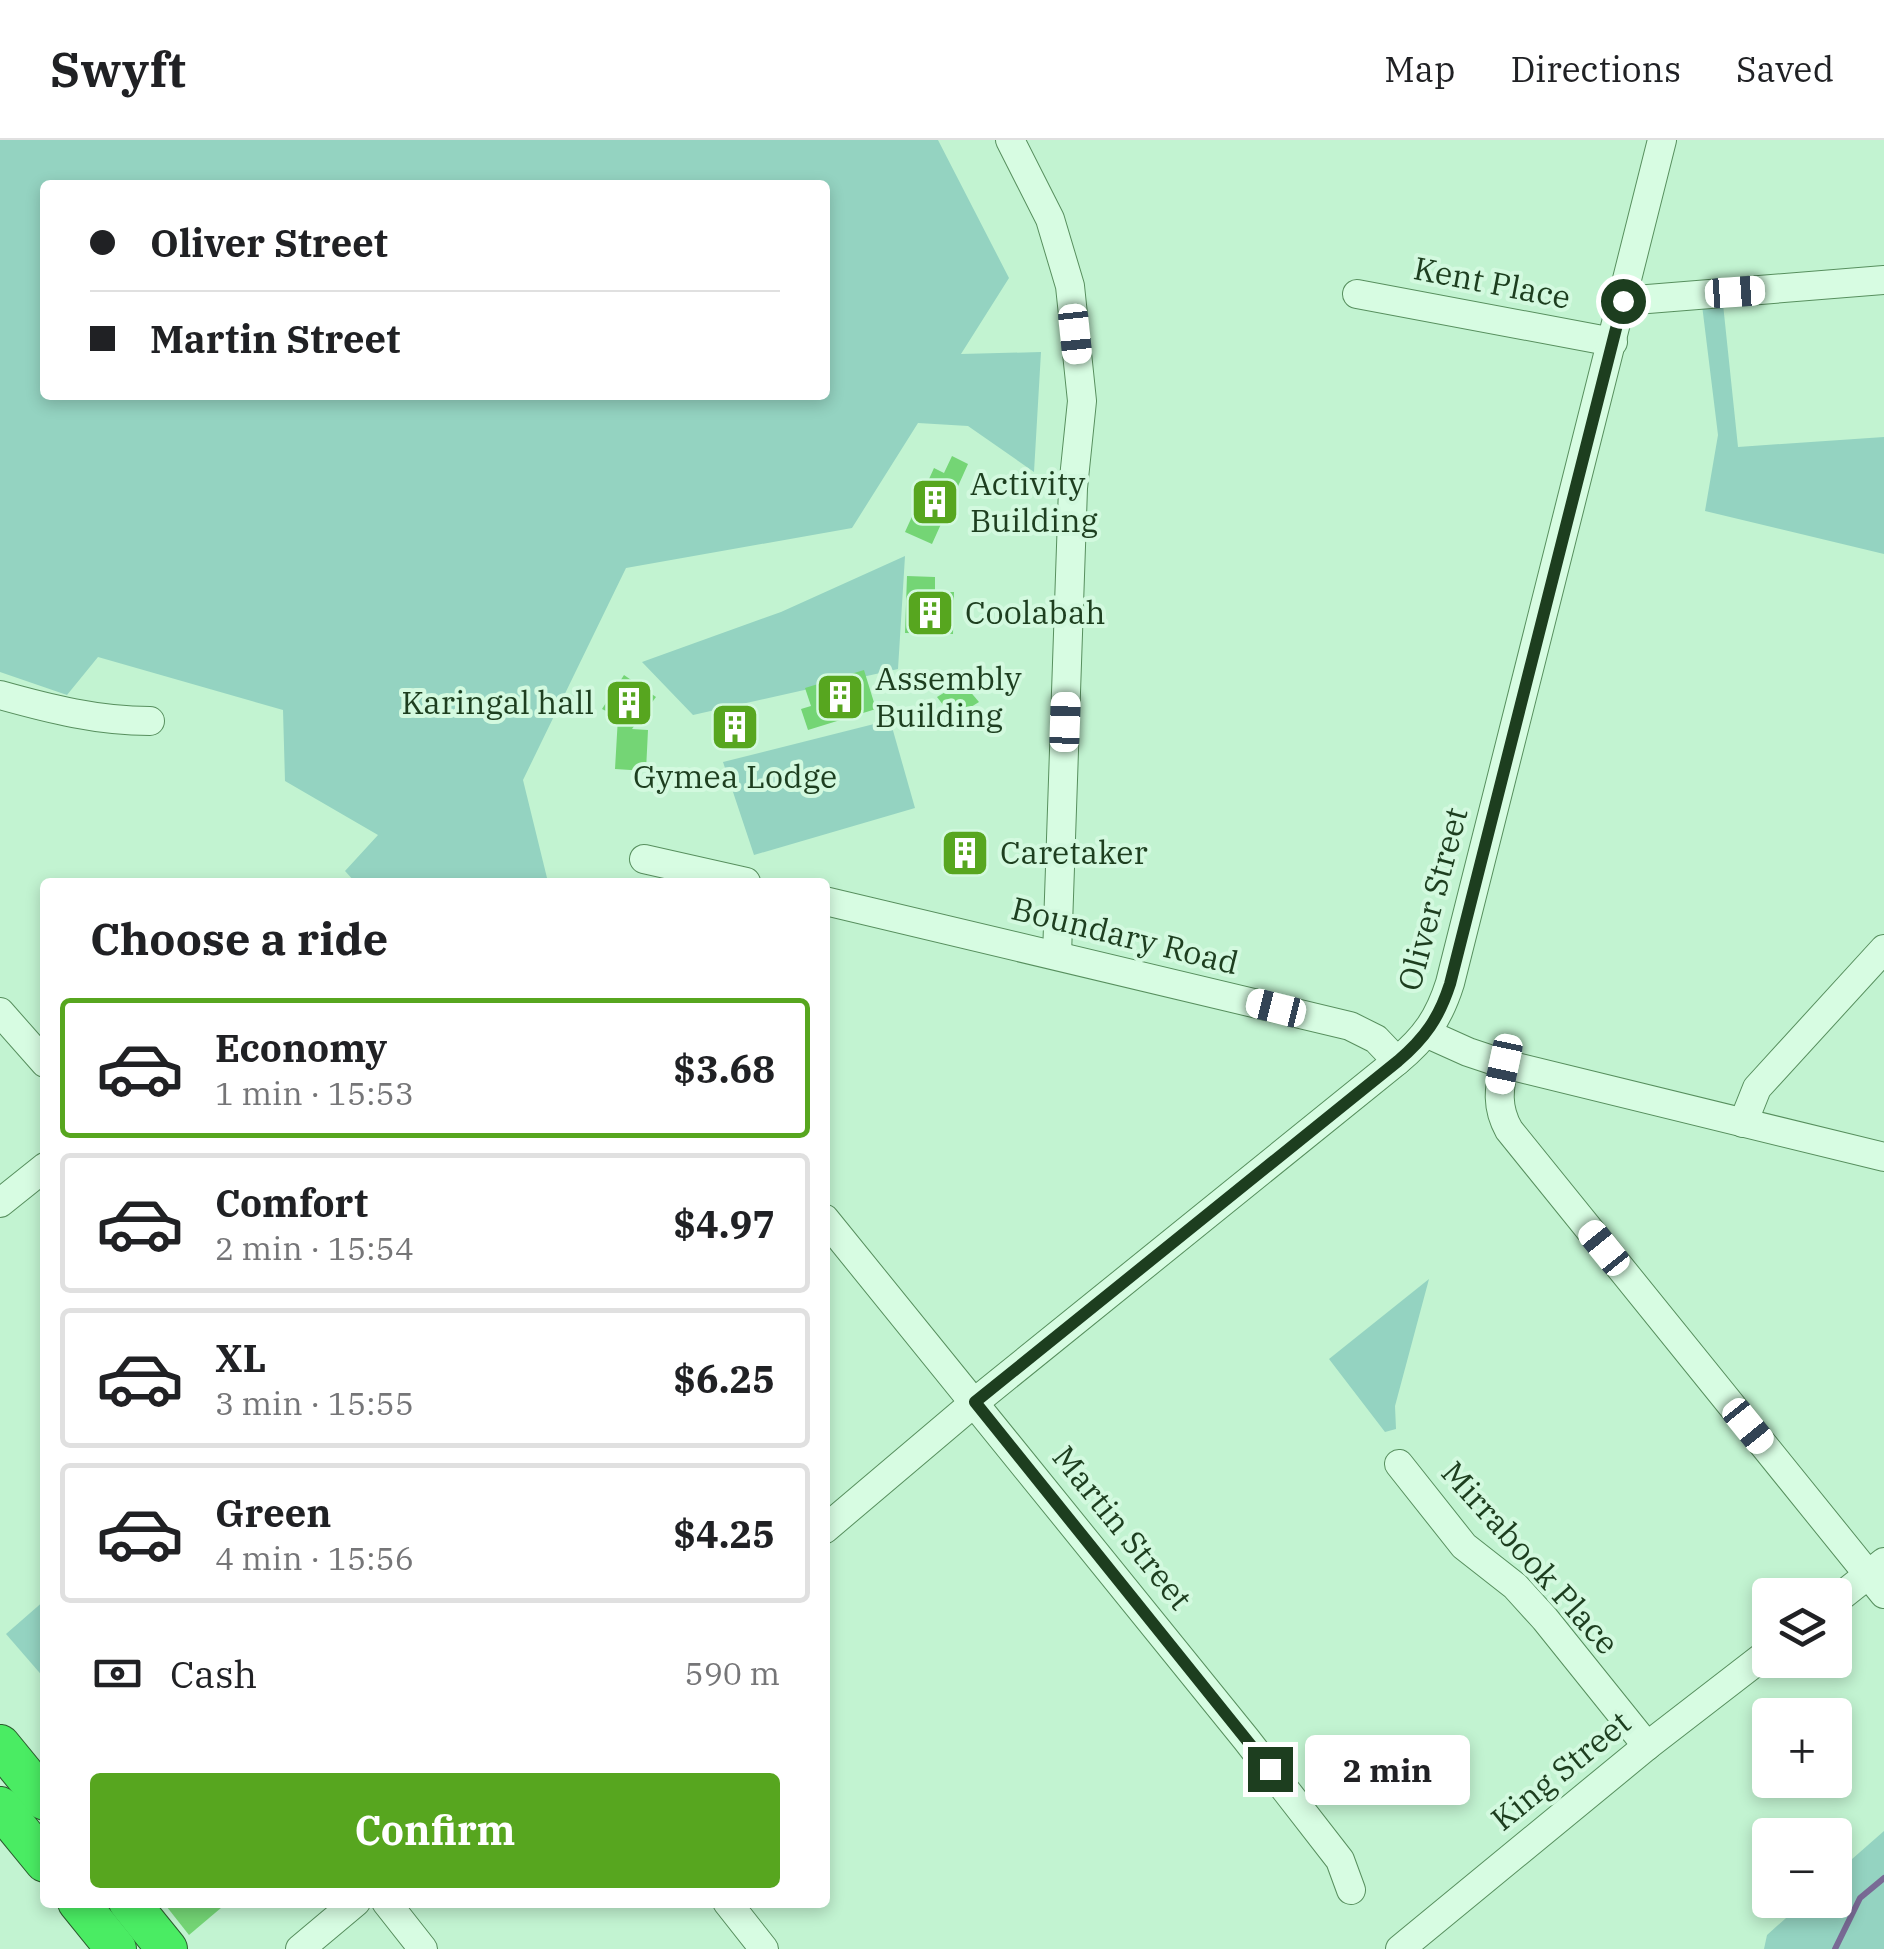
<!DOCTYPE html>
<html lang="en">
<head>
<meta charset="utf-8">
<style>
	:root { --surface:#fff; --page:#f6f6f6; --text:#202124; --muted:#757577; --line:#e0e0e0; --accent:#57a61f }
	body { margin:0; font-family:"IBM Plex Serif",serif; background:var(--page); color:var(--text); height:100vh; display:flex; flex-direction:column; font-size:38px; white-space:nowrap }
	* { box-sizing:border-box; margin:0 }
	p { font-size:32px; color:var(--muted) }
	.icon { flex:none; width:55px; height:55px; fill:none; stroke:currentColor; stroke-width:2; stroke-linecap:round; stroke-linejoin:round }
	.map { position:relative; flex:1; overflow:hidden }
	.panel { position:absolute; left:40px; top:738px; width:790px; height:1030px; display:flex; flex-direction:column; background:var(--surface); border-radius:10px; box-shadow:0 5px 15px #0003 }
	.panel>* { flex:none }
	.top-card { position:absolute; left:40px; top:40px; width:790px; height:220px; border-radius:10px; box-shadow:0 5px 15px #0003; display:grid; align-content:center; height:220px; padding:0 50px; background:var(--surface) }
	.controls { position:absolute; left:1752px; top:1438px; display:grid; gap:20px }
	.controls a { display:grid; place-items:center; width:100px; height:100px; border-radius:10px; background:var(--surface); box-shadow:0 5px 15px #0003; font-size:50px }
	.end { position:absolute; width:45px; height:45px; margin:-22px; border:12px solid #1d3e1f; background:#fff; box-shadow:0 0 0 5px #fff }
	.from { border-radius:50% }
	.bubble { position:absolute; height:70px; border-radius:10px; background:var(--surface); box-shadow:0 5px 15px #0003; font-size:32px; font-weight:700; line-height:70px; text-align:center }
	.car { position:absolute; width:30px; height:60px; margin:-30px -15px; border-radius:12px; box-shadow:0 0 8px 2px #0007; background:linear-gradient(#fff 24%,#345 0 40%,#fff 0 76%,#345 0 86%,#fff 0) }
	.top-card b { display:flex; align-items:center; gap:35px; height:95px; font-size:38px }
	.top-card b+b { border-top:2px solid var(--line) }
	.top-card i { width:25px; height:25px; background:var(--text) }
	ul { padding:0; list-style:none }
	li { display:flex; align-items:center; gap:30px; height:140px; margin:0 20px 15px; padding:0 30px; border:5px solid var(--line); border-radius:10px }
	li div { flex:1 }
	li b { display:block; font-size:38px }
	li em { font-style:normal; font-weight:700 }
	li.selected { border-color:var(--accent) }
	li>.icon { width:90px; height:90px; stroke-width:1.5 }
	h2 { padding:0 50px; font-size:45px; line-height:120px }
	.pay { display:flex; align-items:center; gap:25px; height:110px; padding:0 50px; font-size:38px }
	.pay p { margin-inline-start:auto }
	.button { display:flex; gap:20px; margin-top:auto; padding:20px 50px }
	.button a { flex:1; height:115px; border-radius:10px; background:var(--accent); color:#fff; font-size:40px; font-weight:700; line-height:115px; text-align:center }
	header { display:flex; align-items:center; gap:60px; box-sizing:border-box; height:140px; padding:0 50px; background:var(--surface); border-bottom:2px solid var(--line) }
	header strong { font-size:48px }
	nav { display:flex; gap:55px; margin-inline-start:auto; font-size:35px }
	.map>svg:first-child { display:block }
	.green { fill:#94d3c1; fill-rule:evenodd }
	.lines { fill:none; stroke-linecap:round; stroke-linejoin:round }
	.stream { stroke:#796a95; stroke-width:6 }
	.building { fill:#74d575 }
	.minor-casing { stroke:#578f5e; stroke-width:30 }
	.highway-casing { stroke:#2b5d2e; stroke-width:42 }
	.minor { stroke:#d7fce2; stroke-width:28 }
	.highway { stroke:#4aec63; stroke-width:40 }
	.route { stroke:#1d3e1f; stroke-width:12 }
	.labels { text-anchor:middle; stroke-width:8; stroke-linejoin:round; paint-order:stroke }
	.street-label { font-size:32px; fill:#1d3e1f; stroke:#d3f9df }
	.poi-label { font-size:32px; fill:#1d3e1f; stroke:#d3f9df; text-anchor:start }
</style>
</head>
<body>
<header>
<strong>Swyft</strong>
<nav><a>Map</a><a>Directions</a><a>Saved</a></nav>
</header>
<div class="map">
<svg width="1884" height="1809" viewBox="0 0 1884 1809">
	<rect width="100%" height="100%" fill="#c2f3d1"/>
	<g class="green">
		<path d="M0 0H938L1009 138 961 214 1041 212 1034 332 968 286 918 283 852 388 626 428 523 640 548 742H355L345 731 378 695 285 641 283 570 98 517 67 555 0 532ZM825 45V255H45V45Z"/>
		<path d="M1723 164 1738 307 1884 297V414L1705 371 1718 295 1702 165Z"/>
		<path d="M905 416 898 529 693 575 642 522 781 472Z"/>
		<path d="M890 580 915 668 754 715 723 622Z"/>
		<path d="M1429 1139 1395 1266 1396 1289 1385 1292 1329 1219Z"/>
		<path d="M45 1460V1539L6 1494Z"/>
		<path d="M1884 1691V1809H1764L1767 1795 1806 1760H1835V1734Z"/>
	</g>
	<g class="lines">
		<path class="stream" d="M1835 1809 1860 1758 1884 1738"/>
	</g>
	<g class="building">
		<path d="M952 316 968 324 932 404 905 392 934 328 944 333Z"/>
		<path d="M907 436 935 437V452H954L953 494 905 493Z"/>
		<path d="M864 530 876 569 808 590 801 569 811 566 805 548Z"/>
		<path d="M624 535 656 557 632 589 648 590 646 631 615 629 618 577 602 569Z"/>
		<path d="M962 542 979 562 953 578 937 557Z"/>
		<path d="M747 571 754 597 722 604 716 578Z"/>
		<path d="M953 692 985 699 977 735 945 727Z"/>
		<path d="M163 1762H228L189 1795Z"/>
	</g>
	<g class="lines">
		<g class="minor-casing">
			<g id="minor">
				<path d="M1010 0 1050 79 1070 146 1082 261 1073 348 1057 815"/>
				<path d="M1357 154 1613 202"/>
				<path d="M1623 161 1884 140"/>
				<path d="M0 555C50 569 98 581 150 581"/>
				<path d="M644 719 746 742"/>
				<path d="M825 761 1350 886 1376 899 1397 921"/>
				<path d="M0 872 45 923"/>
				<path d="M1428 894 1468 912 1504 924 1884 1017"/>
				<path d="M1504 924C1499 949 1496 967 1509 990L1884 1454"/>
				<path d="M1743 983 1757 948 1884 809"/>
				<path d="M0 1063 45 1027"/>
				<path d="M825 1079 1246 1599 1340 1720 1351 1750"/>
				<path d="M1399 1324 1464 1406 1515 1446 1545 1479 1647 1606"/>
				<path d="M825 1389 975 1262 1397 921C1425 898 1439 878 1450 843L1662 0"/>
				<path d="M1835 1461 1884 1422"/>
				<path d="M386 1762 423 1809"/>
				<path d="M727 1762 764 1809"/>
				<path d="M300 1809 356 1762"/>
				<path d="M1400 1809 1647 1606 1770 1511"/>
			</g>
		</g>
		<g class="highway-casing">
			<g id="highway">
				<path d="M0 1605 45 1660"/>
				<path d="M0 1667 45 1722"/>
				<path d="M78 1762 116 1809"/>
				<path d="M129 1762 167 1809"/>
			</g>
		</g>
		<use href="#minor" class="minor"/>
		<use href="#highway" class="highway"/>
	</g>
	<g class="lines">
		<path class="route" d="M1270 1629 975 1262 1398 921C1425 898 1439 878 1450 844L1623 161"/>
	</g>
	<defs>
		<g id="building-square" transform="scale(2.5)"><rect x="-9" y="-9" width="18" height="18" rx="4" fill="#57a61f" stroke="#d3f9df"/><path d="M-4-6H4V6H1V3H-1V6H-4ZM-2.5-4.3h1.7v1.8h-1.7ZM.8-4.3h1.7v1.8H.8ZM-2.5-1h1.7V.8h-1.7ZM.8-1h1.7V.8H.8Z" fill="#fff"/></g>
	</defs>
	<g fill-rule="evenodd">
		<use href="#building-square" x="935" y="362"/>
		<use href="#building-square" x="930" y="473"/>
		<use href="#building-square" x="840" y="557"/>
		<use href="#building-square" x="629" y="563"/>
		<use href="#building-square" x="735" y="587"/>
		<use href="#building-square" x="965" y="713"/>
	</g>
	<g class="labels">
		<g class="street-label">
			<text transform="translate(1492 143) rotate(11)" y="11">Kent Place</text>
			<text transform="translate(1433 759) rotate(-75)" y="11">Oliver Street</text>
			<text transform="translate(1125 796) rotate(14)" y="11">Boundary Road</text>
			<text transform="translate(1122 1388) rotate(51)" y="11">Martin Street</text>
			<text transform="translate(1530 1418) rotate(48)" y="11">Mirrabook Place</text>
			<text transform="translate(1561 1631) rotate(-39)" y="11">King Street</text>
		</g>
		<g class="poi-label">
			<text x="970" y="355">Activity<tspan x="970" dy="37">Building</tspan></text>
			<text x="965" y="484">Coolabah</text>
			<text x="875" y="550">Assembly<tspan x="875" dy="37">Building</tspan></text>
			<text x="594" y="574" text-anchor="end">Karingal hall</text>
			<text x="735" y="648" text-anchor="middle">Gymea Lodge</text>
			<text x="1000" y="724">Caretaker</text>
		</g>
	</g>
</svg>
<div class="controls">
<a><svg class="icon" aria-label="layers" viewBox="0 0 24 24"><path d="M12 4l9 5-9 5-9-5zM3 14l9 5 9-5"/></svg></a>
<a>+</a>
<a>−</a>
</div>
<i class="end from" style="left:1623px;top:161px"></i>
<i class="end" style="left:1270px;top:1629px"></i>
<div class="bubble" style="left:1305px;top:1595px;width:165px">2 min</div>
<i class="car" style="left:1735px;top:152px;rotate:86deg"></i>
<i class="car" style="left:1075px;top:194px;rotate:174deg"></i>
<i class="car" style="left:1065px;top:582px;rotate:2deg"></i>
<i class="car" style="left:1276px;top:868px;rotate:284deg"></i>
<i class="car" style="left:1504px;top:924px;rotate:192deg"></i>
<i class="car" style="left:1604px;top:1108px;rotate:321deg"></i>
<i class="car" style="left:1748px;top:1286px;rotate:141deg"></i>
<div class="top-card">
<b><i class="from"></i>Oliver Street</b>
<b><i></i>Martin Street</b>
</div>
<section class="panel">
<h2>Choose a ride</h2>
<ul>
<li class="selected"><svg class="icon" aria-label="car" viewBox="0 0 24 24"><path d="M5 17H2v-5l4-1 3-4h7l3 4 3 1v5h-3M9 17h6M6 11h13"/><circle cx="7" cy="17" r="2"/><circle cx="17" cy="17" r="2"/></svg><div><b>Economy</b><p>1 min · 15:53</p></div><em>$3.68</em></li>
<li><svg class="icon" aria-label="car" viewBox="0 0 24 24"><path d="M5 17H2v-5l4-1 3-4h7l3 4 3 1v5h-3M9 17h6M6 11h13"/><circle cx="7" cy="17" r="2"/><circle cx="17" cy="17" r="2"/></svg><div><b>Comfort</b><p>2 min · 15:54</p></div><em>$4.97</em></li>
<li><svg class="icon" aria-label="car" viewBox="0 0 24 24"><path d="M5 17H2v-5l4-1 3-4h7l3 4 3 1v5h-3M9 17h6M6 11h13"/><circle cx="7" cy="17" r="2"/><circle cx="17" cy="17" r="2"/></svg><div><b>XL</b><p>3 min · 15:55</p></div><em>$6.25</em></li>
<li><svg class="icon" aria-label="car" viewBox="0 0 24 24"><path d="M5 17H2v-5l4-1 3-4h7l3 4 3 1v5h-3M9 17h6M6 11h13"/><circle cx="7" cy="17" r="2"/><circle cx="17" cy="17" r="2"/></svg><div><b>Green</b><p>4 min · 15:56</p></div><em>$4.25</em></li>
</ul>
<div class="pay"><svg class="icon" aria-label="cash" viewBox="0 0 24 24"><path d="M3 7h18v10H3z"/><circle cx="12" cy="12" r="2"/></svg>Cash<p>590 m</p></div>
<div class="button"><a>Confirm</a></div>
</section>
</div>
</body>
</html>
